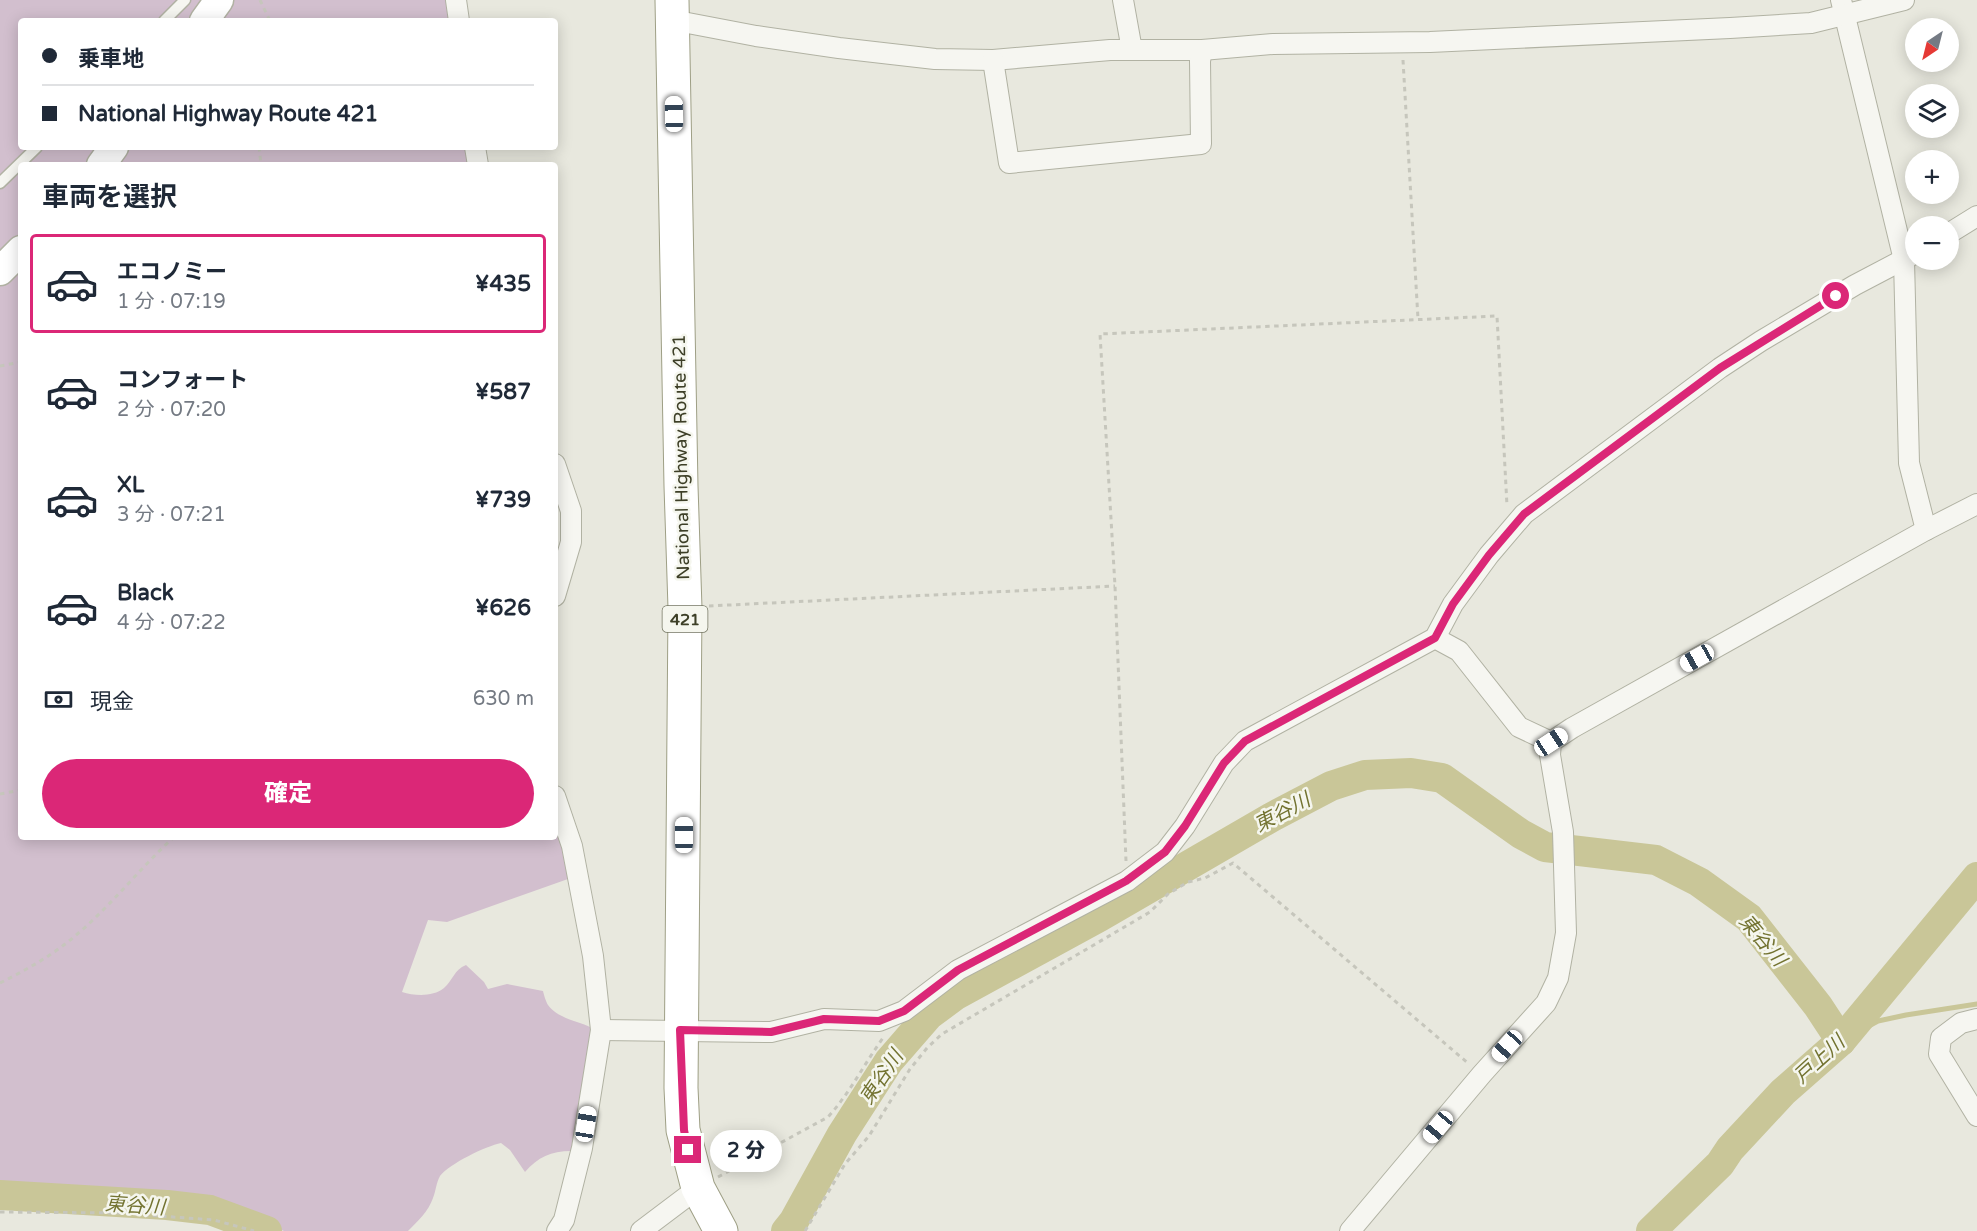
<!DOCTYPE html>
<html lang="ja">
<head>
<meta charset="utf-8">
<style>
	:root { --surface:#fff; --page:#f6f6f7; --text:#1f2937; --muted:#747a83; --line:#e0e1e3; --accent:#db2777 }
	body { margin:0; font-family:"Varela Round","Noto Sans JP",sans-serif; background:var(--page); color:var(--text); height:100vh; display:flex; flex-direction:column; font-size:22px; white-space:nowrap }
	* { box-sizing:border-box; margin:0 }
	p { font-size:20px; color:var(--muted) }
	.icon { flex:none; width:33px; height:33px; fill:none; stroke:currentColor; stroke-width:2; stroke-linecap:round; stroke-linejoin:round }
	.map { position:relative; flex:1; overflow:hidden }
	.drawer { position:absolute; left:18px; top:162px; width:540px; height:678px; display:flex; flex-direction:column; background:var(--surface); border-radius:6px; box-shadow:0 3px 15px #0003 }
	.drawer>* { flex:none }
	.top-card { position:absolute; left:18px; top:18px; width:540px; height:132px; border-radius:6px; box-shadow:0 3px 15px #0003; display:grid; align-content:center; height:132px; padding:0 24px; background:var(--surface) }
	.needle { width:39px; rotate:215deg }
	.tools { position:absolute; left:1905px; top:18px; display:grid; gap:12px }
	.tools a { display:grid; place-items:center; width:54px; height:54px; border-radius:50%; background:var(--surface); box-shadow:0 3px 15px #0003; font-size:30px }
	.end { position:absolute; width:27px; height:27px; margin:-14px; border:8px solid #db2777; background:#fff; box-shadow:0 0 0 3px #fff }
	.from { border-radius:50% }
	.bubble { position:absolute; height:42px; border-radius:21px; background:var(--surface); box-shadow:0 3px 15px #0003; font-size:20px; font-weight:800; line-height:42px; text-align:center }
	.car { position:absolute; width:18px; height:36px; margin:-18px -9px; border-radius:8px; box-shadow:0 0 4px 2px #0007; background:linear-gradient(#fff 24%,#345 0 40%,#fff 0 76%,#345 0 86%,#fff 0) }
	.top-card b { display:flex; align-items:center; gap:21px; height:57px; font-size:22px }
	.top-card b+b { border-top:2px solid var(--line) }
	.top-card i { width:15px; height:15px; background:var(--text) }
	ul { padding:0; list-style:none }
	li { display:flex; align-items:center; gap:18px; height:99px; margin:0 12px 9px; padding:0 12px; border:3px solid transparent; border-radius:6px }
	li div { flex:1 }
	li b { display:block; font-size:22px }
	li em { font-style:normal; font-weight:800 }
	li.on { border-color:var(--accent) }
	li>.icon { width:54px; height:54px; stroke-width:1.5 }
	h2 { padding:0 24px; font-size:27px; line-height:72px }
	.pay { display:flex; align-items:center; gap:15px; height:66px; padding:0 24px; font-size:22px }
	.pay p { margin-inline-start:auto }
	.cta { display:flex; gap:12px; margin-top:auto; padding:12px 24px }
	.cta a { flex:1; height:69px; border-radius:36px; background:var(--accent); color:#fff; font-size:24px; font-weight:800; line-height:69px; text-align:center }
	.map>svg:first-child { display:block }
	.green { fill:#d2bfce }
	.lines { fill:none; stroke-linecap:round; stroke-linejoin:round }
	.stream { stroke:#c9c698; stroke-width:5 }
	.river { stroke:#c9c698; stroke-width:30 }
	.lane-casing { stroke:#b1b2a3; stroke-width:13 }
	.street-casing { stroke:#b1b2a3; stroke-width:22 }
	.secondary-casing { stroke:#b1b2a3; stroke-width:31 }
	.highway-casing { stroke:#9e9f85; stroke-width:35 }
	.path { stroke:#c6c6bc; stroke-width:3; stroke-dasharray:4.5 4.5; stroke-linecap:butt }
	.lane { stroke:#f6f6f1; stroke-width:10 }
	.street { stroke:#f6f6f1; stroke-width:20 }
	.secondary { stroke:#fff; stroke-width:28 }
	.highway { stroke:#fff; stroke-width:33 }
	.route { stroke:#db2777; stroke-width:8 }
	.labels { text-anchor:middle; stroke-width:5; stroke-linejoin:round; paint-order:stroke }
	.shield { fill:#f5f6ee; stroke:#747663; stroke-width:1.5 }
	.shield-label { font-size:16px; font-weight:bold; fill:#3d3f27 }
	.street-label { font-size:18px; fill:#3d3f27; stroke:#f5f6ee }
	.water-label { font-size:20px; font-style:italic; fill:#737331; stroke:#f5f6ee }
</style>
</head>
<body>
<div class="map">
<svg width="1977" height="1231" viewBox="0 0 1977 1231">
	<rect width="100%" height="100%" fill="#e8e8de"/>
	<path class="green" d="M0 0H454L457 21H21V147H473L475 165H21V837H555V811L571 872 568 879 447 922 428 920 402 992C415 996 433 997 444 988 453 980 454 970 466 965L484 982 488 989 507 984 543 991C544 995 546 1002 548 1005 559 1020 581 1021 596 1030L586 1095 571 1151C551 1151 538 1157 525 1172L510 1150 501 1143C486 1146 449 1164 440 1176 436 1183 436 1191 433 1198 428 1212 418 1221 408 1231H284L273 1226 210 1207 171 1201 0 1203Z"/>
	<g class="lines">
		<path class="stream" d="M1841 1041 1878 1021 1906 1015 1977 1004"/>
		<g class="river">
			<path d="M0 1195 167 1205 210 1210 267 1231"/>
			<path d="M786 1231 794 1221 842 1134 889 1061 929 1015 956 995 1101 916 1272 817 1331 786 1365 775 1411 773 1442 778 1521 834 1545 847 1656 860 1699 882 1749 918 1818 1006 1841 1041"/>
			<path d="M1651 1231 1720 1164 1730 1149 1783 1092 1841 1041 1977 877"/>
		</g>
		<g class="lane-casing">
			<g id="lane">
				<path d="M164 21 185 0"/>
				<path d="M0 183 37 147"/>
			</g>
		</g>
		<g class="street-casing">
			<g id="street">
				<path d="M456 0 459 21"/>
				<path d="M1123 0 1132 50"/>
				<path d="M1841 0 1904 260 1909 463 1926 530"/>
				<path d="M672 20 756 36 839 48 935 59 993 60 1110 50H1202L1273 44 1430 42 1730 28 1811 23 1904 0"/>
				<path d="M993 60 1009 163 1201 144 1200 61 1202 50"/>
				<path d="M475 147 478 165"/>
				<path d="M1948 234 1977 216"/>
				<path d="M555 464 571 511V542L555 596"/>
				<path d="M1435 638 1459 651 1519 727 1551 742"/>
				<path d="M555 796 572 846 593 956 601 1030 582 1148 564 1220 557 1231"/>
				<path d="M1977 1019 1961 1023 1941 1038 1939 1054 1977 1116"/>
				<path d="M601 1030 771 1032 824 1019 879 1021 904 1011 958 970 1127 881 1165 852 1185 826 1224 763 1245 741 1435 638 1453 604 1489 555 1524 514 1720 368 1761 341 1855 285 1916 253"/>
				<path d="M641 1231 698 1188"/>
				<path d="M1350 1231 1482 1074 1546 1003 1558 978 1566 933 1563 832 1550 755 1551 742 1572 728 1926 530 1977 504"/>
			</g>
		</g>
		<g class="secondary-casing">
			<g id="secondary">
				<path d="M204 21 219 0"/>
				<path d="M101 165 114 147"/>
				<path d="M0 271 21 250"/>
			</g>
		</g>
		<g class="highway-casing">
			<path id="highway" d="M672 0 681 486 685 608 681 1088 683 1130 698 1188 721 1231"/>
		</g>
		<g class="path">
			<path d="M260 0 270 21"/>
			<path d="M1403 60 1418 319"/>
			<path d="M259 147 261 165"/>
			<path d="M0 366 21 362"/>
			<path d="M709 606 1115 586"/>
			<path d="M0 794 21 790"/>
			<path d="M1126 861 1115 586 1100 334 1497 316 1507 506"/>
			<path d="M0 983C26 970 53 955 75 936 111 906 140 868 174 837"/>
			<path d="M718 1177 828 1117C850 1093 864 1064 883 1038"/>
			<path d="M0 1212 119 1213 214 1220 254 1231"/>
			<path d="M805 1231 845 1164 869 1136 910 1069 927 1048 942 1034 1150 912 1168 894 1188 882 1205 878 1233 863 1469 1064"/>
		</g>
		<use href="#lane" class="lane"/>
		<use href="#street" class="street"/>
		<use href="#secondary" class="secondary"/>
		<use href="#highway" class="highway"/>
	</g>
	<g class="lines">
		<path class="route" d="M688 1150 684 1130 680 1030 771 1032 824 1019 879 1021 904 1011 958 970 1126 881 1165 852 1185 826 1224 763 1245 741 1435 638 1453 604 1489 555 1524 514 1720 368 1836 296"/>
	</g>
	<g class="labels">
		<rect class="shield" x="662.5" y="606" width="45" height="26" rx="4.5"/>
		<g class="shield-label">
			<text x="685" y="625">421</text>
		</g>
		<g class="street-label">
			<text transform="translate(681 457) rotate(-91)" y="6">National Highway Route 421</text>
		</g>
		<g class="water-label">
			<text transform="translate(1282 812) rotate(-28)" y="7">東谷川</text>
			<text transform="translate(1763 940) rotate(50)" y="7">東谷川</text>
			<text transform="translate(1819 1059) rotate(-42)" y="7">戸上川</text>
			<text transform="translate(881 1077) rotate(-56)" y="7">東谷川</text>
			<text transform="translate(135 1205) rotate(4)" y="7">東谷川</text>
		</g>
	</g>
</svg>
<div class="tools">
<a><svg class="needle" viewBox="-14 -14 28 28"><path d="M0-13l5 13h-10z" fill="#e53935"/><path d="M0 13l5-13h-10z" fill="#747a83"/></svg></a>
<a><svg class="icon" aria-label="layers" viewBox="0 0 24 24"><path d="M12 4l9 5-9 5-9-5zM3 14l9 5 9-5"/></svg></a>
<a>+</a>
<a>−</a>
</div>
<i class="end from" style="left:1836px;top:296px"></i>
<i class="end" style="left:688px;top:1150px"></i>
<div class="bubble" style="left:710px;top:1130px;width:72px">2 分</div>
<i class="car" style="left:674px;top:114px;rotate:359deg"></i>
<i class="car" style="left:1697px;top:658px;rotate:241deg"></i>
<i class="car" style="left:1551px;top:742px;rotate:57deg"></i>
<i class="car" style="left:684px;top:835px;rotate:0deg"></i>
<i class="car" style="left:1507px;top:1046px;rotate:222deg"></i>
<i class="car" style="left:586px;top:1124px;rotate:9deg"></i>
<i class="car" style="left:1438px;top:1127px;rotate:220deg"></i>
<div class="top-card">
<b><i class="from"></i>乗車地</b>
<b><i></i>National Highway Route 421</b>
</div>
<section class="drawer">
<h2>車両を選択</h2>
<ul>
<li class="on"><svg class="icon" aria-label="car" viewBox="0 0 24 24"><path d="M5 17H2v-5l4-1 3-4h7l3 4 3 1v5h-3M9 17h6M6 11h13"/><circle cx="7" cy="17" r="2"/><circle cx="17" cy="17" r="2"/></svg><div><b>エコノミー</b><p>1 分 · 07:19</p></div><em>¥435</em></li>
<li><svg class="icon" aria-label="car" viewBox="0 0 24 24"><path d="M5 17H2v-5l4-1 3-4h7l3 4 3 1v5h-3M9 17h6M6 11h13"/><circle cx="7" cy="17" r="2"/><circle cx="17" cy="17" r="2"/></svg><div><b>コンフォート</b><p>2 分 · 07:20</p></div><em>¥587</em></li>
<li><svg class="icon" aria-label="car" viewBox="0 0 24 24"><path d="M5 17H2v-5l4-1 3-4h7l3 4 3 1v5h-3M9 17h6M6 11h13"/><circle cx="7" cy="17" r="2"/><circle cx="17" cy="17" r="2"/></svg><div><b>XL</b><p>3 分 · 07:21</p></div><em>¥739</em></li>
<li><svg class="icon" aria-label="car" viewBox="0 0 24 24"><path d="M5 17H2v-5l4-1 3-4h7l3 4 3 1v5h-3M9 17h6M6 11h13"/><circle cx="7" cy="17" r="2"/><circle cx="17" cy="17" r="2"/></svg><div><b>Black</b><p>4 分 · 07:22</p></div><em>¥626</em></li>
</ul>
<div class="pay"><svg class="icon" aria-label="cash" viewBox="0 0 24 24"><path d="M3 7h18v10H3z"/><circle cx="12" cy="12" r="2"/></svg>現金<p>630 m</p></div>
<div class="cta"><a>確定</a></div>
</section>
</div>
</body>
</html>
